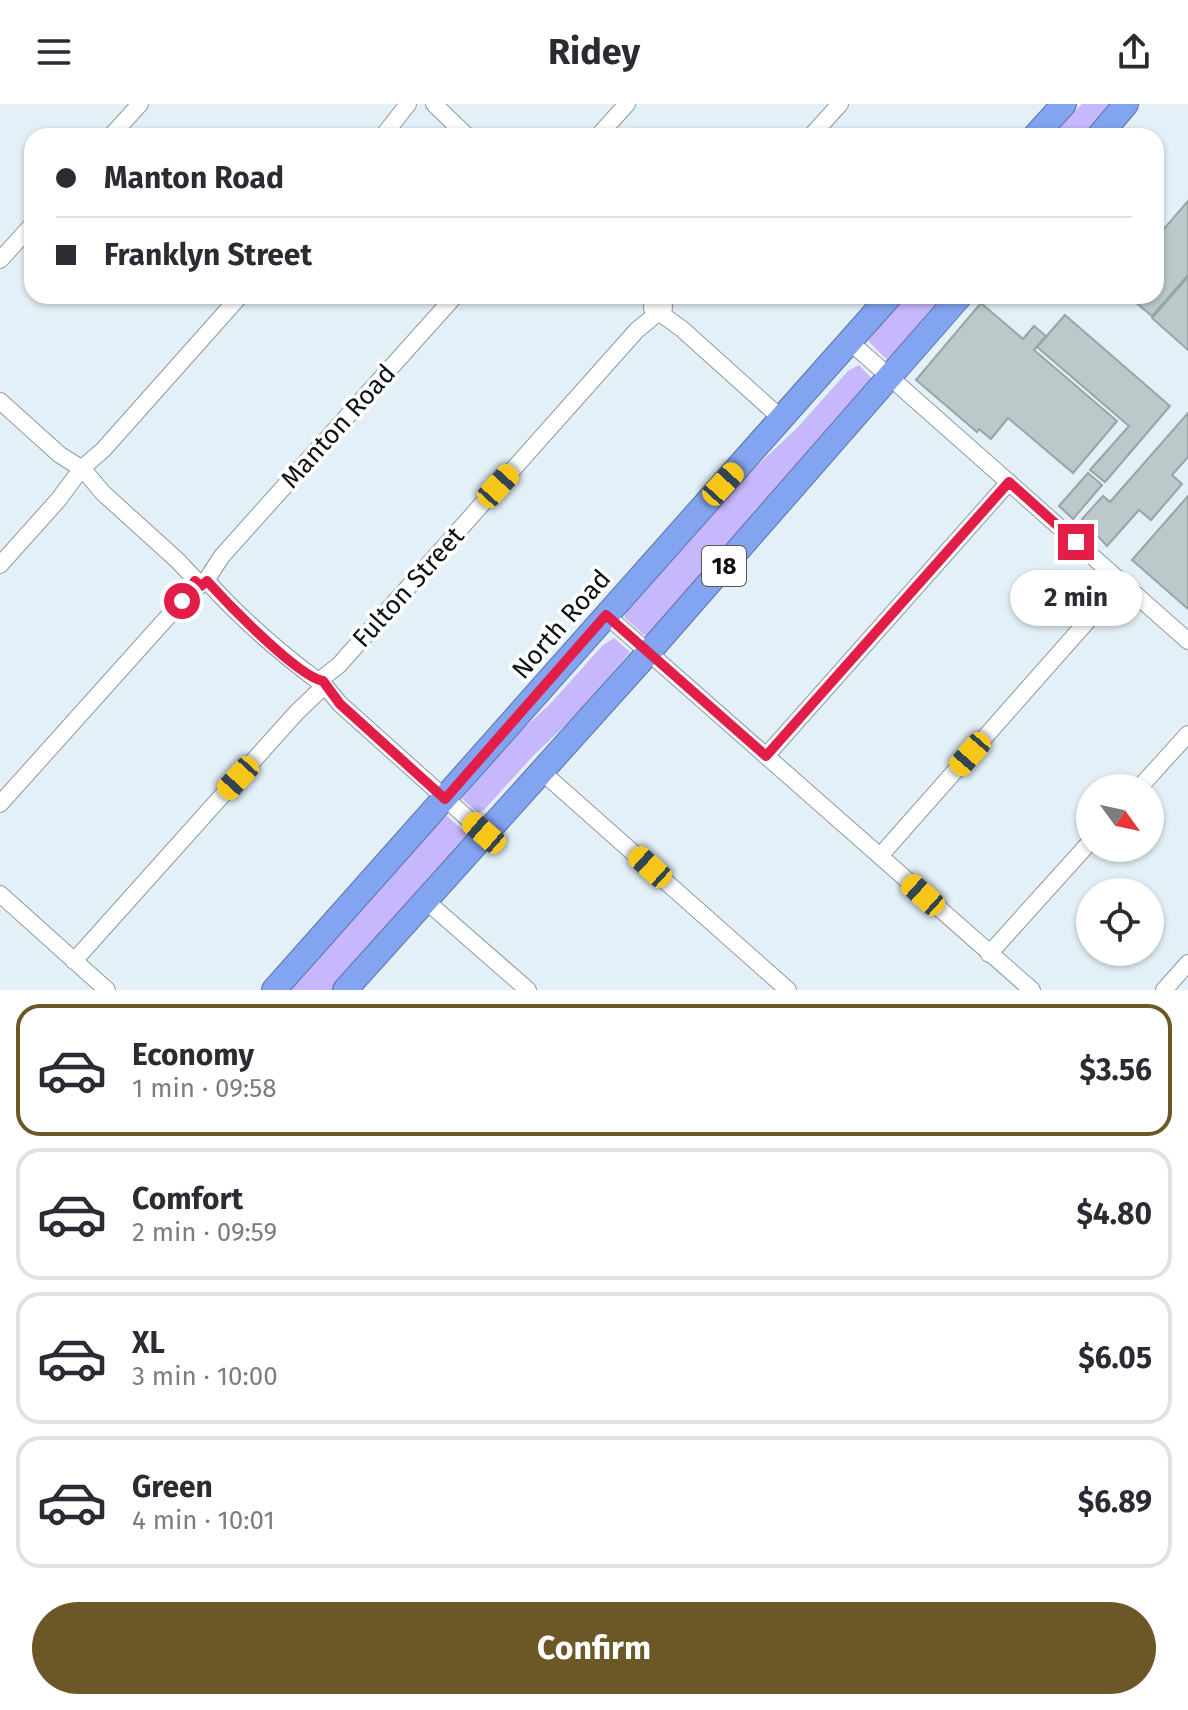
<!DOCTYPE html>
<html lang="en">
<head>
<meta charset="utf-8">
<style>
	:root { --surface:#fff; --page:#f2f2f3; --text:#2b2b33; --muted:#7c7c81; --line:#e1e1e2; --accent:#6c5827 }
	body { margin:0; font-family:"Fira Sans",sans-serif; background:var(--page); color:var(--text); height:100vh; display:flex; flex-direction:column; font-size:30px; white-space:nowrap }
	* { box-sizing:border-box; margin:0 }
	p { font-size:26px; color:var(--muted) }
	.icon { flex:none; width:44px; height:44px; fill:none; stroke:currentColor; stroke-width:2; stroke-linecap:round; stroke-linejoin:round }
	.map { position:relative; height:886px; overflow:hidden }
	.side { display:flex; flex-direction:column; background:var(--surface); flex:1 }
	.side>* { flex:none }
	.hud { position:absolute; left:24px; top:24px; width:1140px; height:176px; border-radius:24px; box-shadow:0 2px 6px #0004; display:grid; align-content:center; height:176px; padding:0 32px; background:var(--surface) }
	.needle { width:52px; rotate:123deg }
	.fabs { position:absolute; left:1076px; top:670px; display:grid; gap:16px }
	.fabs a { display:grid; place-items:center; width:88px; height:88px; border-radius:50%; background:var(--surface); box-shadow:0 2px 6px #0004; font-size:40px }
	.end { position:absolute; width:36px; height:36px; margin:-18px; border:10px solid #e11d48; background:#fff; box-shadow:0 0 0 4px #fff }
	.from { border-radius:50% }
	.bubble { position:absolute; height:56px; border-radius:28px; background:var(--surface); box-shadow:0 2px 6px #0004; font-size:26px; font-weight:700; line-height:56px; text-align:center }
	.car { position:absolute; width:24px; height:48px; margin:-24px -12px; border-radius:10px; box-shadow:0 0 6px 2px #0007; background:linear-gradient(#f5c518 24%,#345 0 40%,#f5c518 0 76%,#345 0 86%,#f5c518 0) }
	.hud b { display:flex; align-items:center; gap:28px; height:76px; font-size:30px }
	.hud b+b { border-top:2px solid var(--line) }
	.hud i { width:20px; height:20px; background:var(--text) }
	ul { padding:14px 0 0; list-style:none }
	li { display:flex; align-items:center; gap:24px; height:132px; margin:0 16px 12px; padding:0 16px; border:4px solid var(--line); border-radius:24px }
	li div { flex:1 }
	li b { display:block; font-size:30px }
	li em { font-style:normal; font-weight:700 }
	li.active { border-color:var(--accent) }
	li>.icon { width:72px; height:72px; stroke-width:1.5 }
	.action { display:flex; gap:16px; margin-top:auto; padding:16px 32px }
	.action a { flex:1; height:92px; border-radius:48px; background:var(--accent); color:#fff; font-size:32px; font-weight:700; line-height:92px; text-align:center }
	header { display:flex; justify-content:space-between; align-items:center; height:104px; padding:0 32px; background:var(--surface); font-size:36px; font-weight:700 }
	.map>svg:first-child { display:block }
	.green { fill:#c7b7fd }
	.building { fill:#bbc9cb; stroke:#97a5a7; stroke-width:2 }
	.lines { fill:none; stroke-linecap:round; stroke-linejoin:round }
	.minor-casing { stroke:#8e99a0; stroke-width:18 }
	.highway-casing { stroke:#5a72a4; stroke-width:26 }
	.minor { stroke:#fff; stroke-width:16 }
	.highway { stroke:#83a5f1; stroke-width:24 }
	.route { stroke:#e11d48; stroke-width:10 }
	.labels { text-anchor:middle; stroke-width:7; stroke-linejoin:round; paint-order:stroke }
	.shield { fill:#fff; stroke:#56595a; stroke-width:2 }
	.shield-label { font-size:24px; font-weight:bold; fill:#0e1214 }
	.street-label { font-size:26px; fill:#0e1214; stroke:#fff }
</style>
</head>
<body>
<header><svg class="icon" aria-label="menu" viewBox="0 0 24 24"><path d="M4 6h16M4 12h16M4 18h16"/></svg>Ridey<svg class="icon" aria-label="share" viewBox="0 0 24 24"><path d="M12 15V3M7 8l5-5 5 5M5 13v7h14v-7"/></svg></header>
<div class="map">
<svg width="1188" height="886" viewBox="0 0 1188 886">
	<rect width="100%" height="100%" fill="#e4f0f7"/>
	<g class="green">
		<path d="M1082 0H1113L1085 32H1051Z"/>
		<path d="M905 192H945L893 253 887 256 868 237Z"/>
		<path d="M859 261 872 275 865 285 647 531H644L624 513 629 503 746 372 797 324 848 267Z"/>
		<path d="M614 534 630 548 579 608 533 652 484 706 478 709 462 695 510 637 551 599 603 541Z"/>
		<path d="M447 712 467 730V734L334 886H289L438 718Z"/>
	</g>
	<g class="building">
		<path d="M1188 97V171L1152 212 1128 192H1156V134Z"/>
		<path d="M1188 173V246L1152 214Z"/>
		<path d="M981 199 1023 235 1034 222 1046 232 1034 246 1117 317 1073 369 1008 314 991 335 979 325 977 328 916 276Z"/>
		<path d="M1065 211 1170 302 1105 378 1090 366 1129 322 1037 243Z"/>
		<path d="M1188 309V353L1172 371 1182 380 1151 416 1139 406 1107 442 1082 415 1103 392 1110 398Z"/>
		<path d="M1088 369 1102 381 1073 415 1059 402Z"/>
		<path d="M1188 392V505L1132 456Z"/>
	</g>
	<g class="lines">
		<g class="minor-casing">
			<g id="minor">
				<path d="M434 0 467 32"/>
				<path d="M111 32 140 0"/>
				<path d="M383 32 408 0"/>
				<path d="M598 32 627 0"/>
				<path d="M811 32 840 0"/>
				<path d="M0 156 32 121"/>
				<circle cx="658" cy="203" r="6"/>
				<path d="M660 209 682 225 782 315"/>
				<path d="M849 237 1188 537"/>
				<path d="M0 297 60 351 81 364"/>
				<path d="M82 364 103 346 240 192"/>
				<path d="M87 370 103 389 177 456 195 475"/>
				<path d="M0 461 59 395 76 372"/>
				<path d="M207 475 222 452 455 192"/>
				<path d="M207 477C240 514 278 547 318 577"/>
				<path d="M606 511 1032 886"/>
				<path d="M320 576 339 561 637 226 658 209"/>
				<path d="M325 582 340 600 484 729"/>
				<path d="M766 652 1009 378"/>
				<path d="M541 667 788 886"/>
				<path d="M1139 684 1188 630"/>
				<path d="M0 700 182 497 199 482"/>
				<path d="M880 752 1121 479"/>
				<path d="M0 790 107 886"/>
				<path d="M425 796 528 886"/>
				<path d="M989 850 1090 738"/>
				<path d="M74 857 297 608 318 588"/>
				<path d="M1164 886 1188 859"/>
			</g>
		</g>
		<g class="highway-casing">
			<g id="highway">
				<path d="M1035 32 1064 0"/>
				<path d="M1099 32 1126 0"/>
				<path d="M274 886 890 192"/>
				<path d="M345 886 648 549 960 192"/>
			</g>
		</g>
		<use href="#minor" class="minor"/>
		<use href="#highway" class="highway"/>
	</g>
	<g class="lines">
		<path class="route" d="M182 497 195 477 201 482 207 477C227 499 297 572 323 577L340 600 445 695 606 511 766 652 1009 378 1076 438"/>
	</g>
	<g class="labels">
		<rect class="shield" x="702" y="442" width="44" height="40" rx="6"/>
		<g class="shield-label">
			<text x="724" y="470">18</text>
		</g>
		<g class="street-label">
			<text transform="translate(338 322) rotate(-48)" y="9">Manton Road</text>
			<text transform="translate(408 483) rotate(-48)" y="9">Fulton Street</text>
			<text transform="translate(561 520) rotate(-49)" y="9">North Road</text>
		</g>
	</g>
</svg>
<div class="fabs">
<a><svg class="needle" viewBox="-14 -14 28 28"><path d="M0-13l5 13h-10z" fill="#e53935"/><path d="M0 13l5-13h-10z" fill="#7c7c81"/></svg></a>
<a><svg class="icon" aria-label="locate" viewBox="0 0 24 24"><circle cx="12" cy="12" r="6"/><path d="M12 2v4M12 18v4M2 12h4M18 12h4"/></svg></a>
</div>
<i class="end from" style="left:182px;top:497px"></i>
<i class="end" style="left:1076px;top:438px"></i>
<div class="bubble" style="left:1010px;top:466px;width:132px">2 min</div>
<i class="car" style="left:723px;top:380px;rotate:42deg"></i>
<i class="car" style="left:498px;top:382px;rotate:42deg"></i>
<i class="car" style="left:970px;top:650px;rotate:221deg"></i>
<i class="car" style="left:238px;top:674px;rotate:222deg"></i>
<i class="car" style="left:484px;top:729px;rotate:311deg"></i>
<i class="car" style="left:650px;top:763px;rotate:312deg"></i>
<i class="car" style="left:923px;top:791px;rotate:312deg"></i>
<div class="hud">
<b><i class="from"></i>Manton Road</b>
<b><i></i>Franklyn Street</b>
</div>
</div>
<section class="side">
<ul>
<li class="active"><svg class="icon" aria-label="car" viewBox="0 0 24 24"><path d="M5 17H2v-5l4-1 3-4h7l3 4 3 1v5h-3M9 17h6M6 11h13"/><circle cx="7" cy="17" r="2"/><circle cx="17" cy="17" r="2"/></svg><div><b>Economy</b><p>1 min · 09:58</p></div><em>$3.56</em></li>
<li><svg class="icon" aria-label="car" viewBox="0 0 24 24"><path d="M5 17H2v-5l4-1 3-4h7l3 4 3 1v5h-3M9 17h6M6 11h13"/><circle cx="7" cy="17" r="2"/><circle cx="17" cy="17" r="2"/></svg><div><b>Comfort</b><p>2 min · 09:59</p></div><em>$4.80</em></li>
<li><svg class="icon" aria-label="car" viewBox="0 0 24 24"><path d="M5 17H2v-5l4-1 3-4h7l3 4 3 1v5h-3M9 17h6M6 11h13"/><circle cx="7" cy="17" r="2"/><circle cx="17" cy="17" r="2"/></svg><div><b>XL</b><p>3 min · 10:00</p></div><em>$6.05</em></li>
<li><svg class="icon" aria-label="car" viewBox="0 0 24 24"><path d="M5 17H2v-5l4-1 3-4h7l3 4 3 1v5h-3M9 17h6M6 11h13"/><circle cx="7" cy="17" r="2"/><circle cx="17" cy="17" r="2"/></svg><div><b>Green</b><p>4 min · 10:01</p></div><em>$6.89</em></li>
</ul>
<div class="action"><a>Confirm</a></div>
</section>
</body>
</html>
